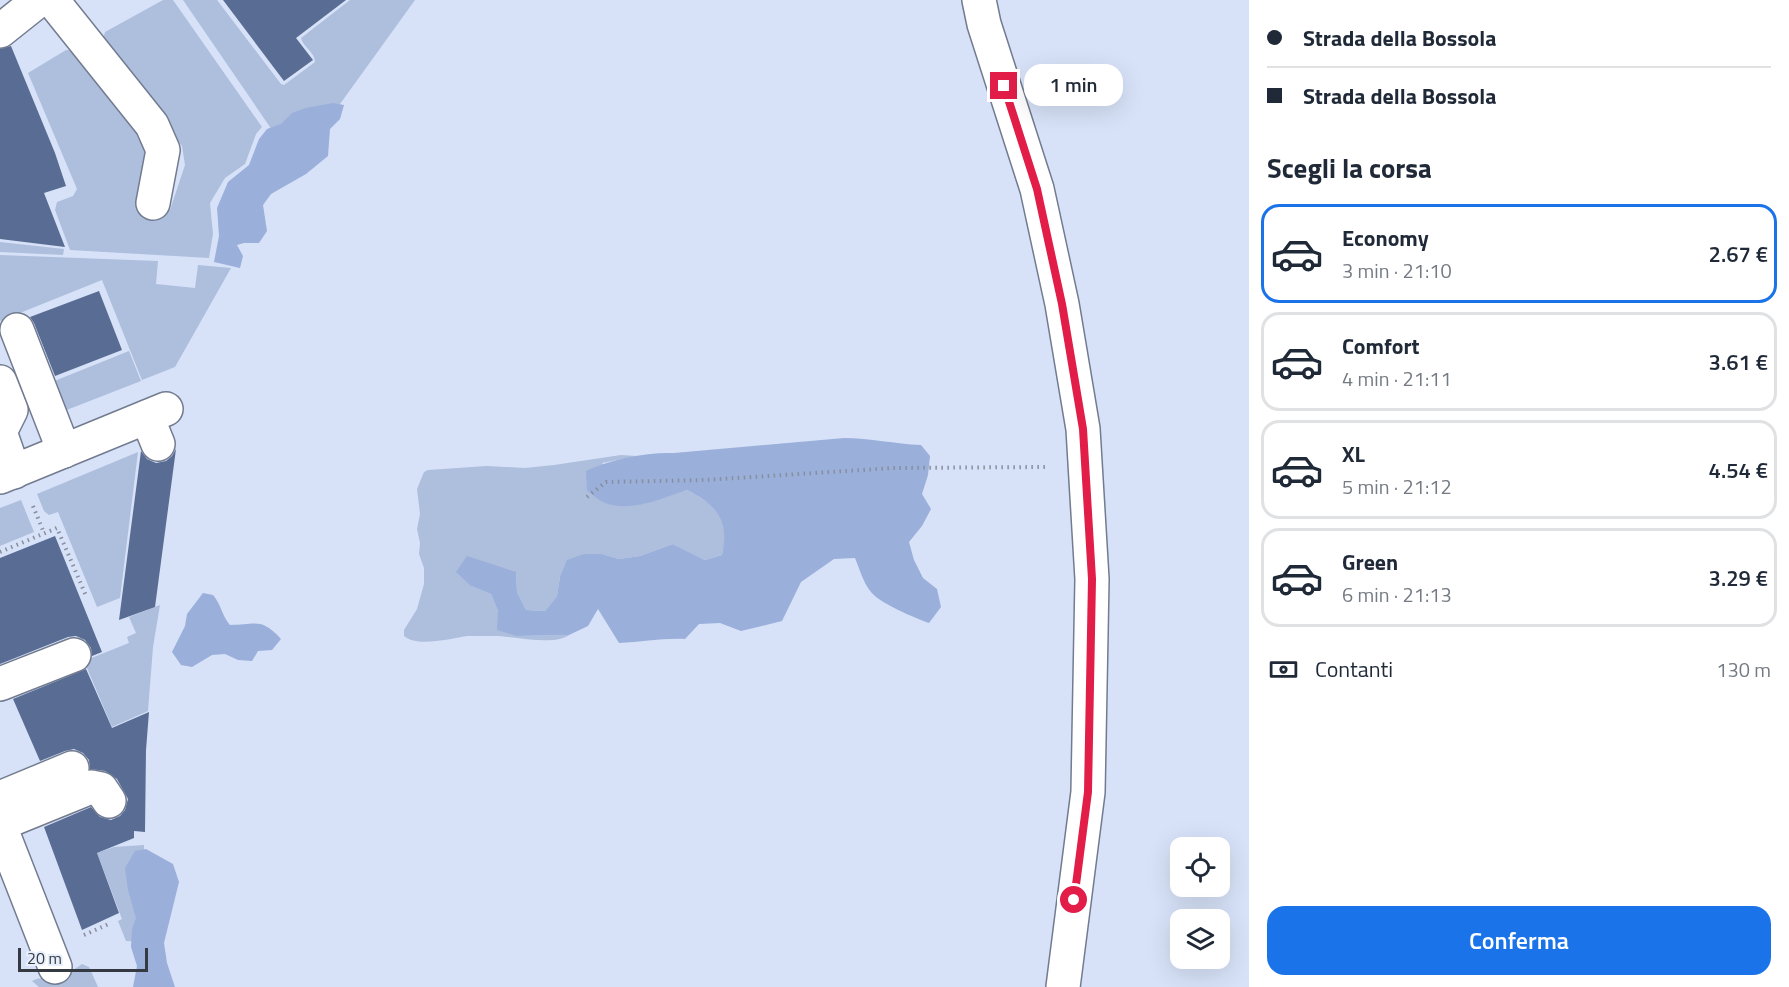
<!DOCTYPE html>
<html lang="it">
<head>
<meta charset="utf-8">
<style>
	:root { --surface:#fff; --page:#f2f2f3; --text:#1f2937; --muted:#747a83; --line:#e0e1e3; --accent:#1a73e8 }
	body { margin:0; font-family:"Titillium Web",sans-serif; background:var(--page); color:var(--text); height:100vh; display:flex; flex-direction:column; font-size:22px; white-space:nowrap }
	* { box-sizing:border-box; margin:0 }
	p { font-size:20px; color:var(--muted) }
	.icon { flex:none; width:33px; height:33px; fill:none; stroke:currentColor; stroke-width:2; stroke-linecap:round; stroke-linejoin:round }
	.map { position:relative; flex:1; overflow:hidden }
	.sheet { display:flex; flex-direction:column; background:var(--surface); width:540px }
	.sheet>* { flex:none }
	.banner { display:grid; align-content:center; height:132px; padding:0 18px; background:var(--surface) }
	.fabs { position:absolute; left:1170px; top:837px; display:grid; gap:12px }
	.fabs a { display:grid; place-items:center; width:60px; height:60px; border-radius:12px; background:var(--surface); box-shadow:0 6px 24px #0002; font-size:30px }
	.scale { position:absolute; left:18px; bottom:15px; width:130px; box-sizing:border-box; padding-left:6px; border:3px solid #353a42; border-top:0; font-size:16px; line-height:21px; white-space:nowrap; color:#353a42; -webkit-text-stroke:4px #e8effc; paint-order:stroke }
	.end { position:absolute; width:27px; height:27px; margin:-14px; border:8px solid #e11d48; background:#fff; box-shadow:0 0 0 3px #fff }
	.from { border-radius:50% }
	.bubble { position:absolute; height:42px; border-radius:18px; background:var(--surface); box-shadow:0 6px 24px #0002; font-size:20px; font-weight:600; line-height:42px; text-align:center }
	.banner b { display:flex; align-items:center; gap:21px; height:57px; font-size:22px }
	.banner b+b { border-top:2px solid var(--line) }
	.banner i { width:15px; height:15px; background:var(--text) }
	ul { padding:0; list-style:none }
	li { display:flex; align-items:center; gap:18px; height:99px; margin:0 12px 9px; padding:0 6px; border:3px solid var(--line); border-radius:18px }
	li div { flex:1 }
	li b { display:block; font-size:22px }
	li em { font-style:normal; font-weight:600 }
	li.active { border-color:var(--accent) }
	li>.icon { width:54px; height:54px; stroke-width:1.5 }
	h2 { padding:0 18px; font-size:27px; line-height:72px }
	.pay { display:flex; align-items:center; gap:15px; height:66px; padding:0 18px; font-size:22px }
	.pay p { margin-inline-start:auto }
	.cta { display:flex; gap:12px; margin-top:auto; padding:12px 18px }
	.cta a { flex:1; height:69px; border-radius:18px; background:var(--accent); color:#fff; font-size:24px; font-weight:600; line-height:69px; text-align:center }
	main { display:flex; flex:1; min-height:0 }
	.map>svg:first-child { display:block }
	.green { fill:#aebedd }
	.forest { fill:#9aafda }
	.building { fill:#596d94 }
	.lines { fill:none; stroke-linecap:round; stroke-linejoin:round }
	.minor-casing { stroke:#727b8f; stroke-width:36 }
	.path { stroke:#878f9e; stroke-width:4; stroke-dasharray:1.5 4.5; stroke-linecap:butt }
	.minor { stroke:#fff; stroke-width:33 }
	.route { stroke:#e11d48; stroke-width:8 }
</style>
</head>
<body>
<main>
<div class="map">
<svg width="1249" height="987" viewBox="0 0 1249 987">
	<rect width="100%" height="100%" fill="#d7e2f8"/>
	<g class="green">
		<path d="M163 0H173L262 127 256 134 245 164 225 178 210 203 213 234 209 258 70 250 55 210 57 202 73 196 77 189 28 73 66 50 76 51 148 145 157 212 170 210 185 165 182 146 103 40 105 32Z"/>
		<path d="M183 0H217L281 84 284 85 315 62C315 52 303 47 301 38L350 0H415L296 165Z"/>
		<path d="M0 242 64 249 63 255 0 252Z"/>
		<path d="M0 255 158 261 156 284 195 288 198 265 231 268 175 367 142 380 102 280 0 321Z"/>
		<path d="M129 351 141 381 64 411 52 382Z"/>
		<path d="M138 452 120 598 97 607 58 512 49 515 44 511 37 494Z"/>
		<path d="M621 455 637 456 602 463 645 503 687 490C706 500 725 512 726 536 726 542 723 549 722 555L705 560 673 544 640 556 619 559 602 554H584L560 577 557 596 545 611 526 610 517 592 516 572 471 586 491 594 498 611 517 636 569 635C552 647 512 635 491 636 483 636 475 636 468 636 451 638 418 648 404 636V630L417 609 424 584V568L419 554 420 543 417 529 420 514 417 489 424 472 428 470 487 466 525 468 554 465Z"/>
		<path d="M21 500 34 532 0 546V508Z"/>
		<path d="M160 605 153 647 148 711 112 727 84 661 129 643 127 637 136 633 129 617Z"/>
		<path d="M144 845 142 942 126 941 118 921 122 919 97 853 114 847Z"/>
		<path d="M82 964 89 967 98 987H39L32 981C39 977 44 979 51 978 63 976 73 971 82 964Z"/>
	</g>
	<g class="forest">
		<path d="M333 103 344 105 340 119 330 129 328 156 306 174 271 194 263 205 267 231 259 243H244L237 245 243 256 240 268 214 262 219 236 217 208 228 182 249 165 259 139 267 129 281 124 292 113 306 108Z"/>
		<path d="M844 438C870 438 895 444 921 445L930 456 928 475 922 494 931 509 922 526 909 542 914 560 923 578 937 589 941 607 929 623C915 618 879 603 871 592 863 582 860 570 855 558L834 559 801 582 782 621 741 631 720 623 699 624 685 639C663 638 641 642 619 643L598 609 588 626 569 635 517 636 497 630 498 611 491 594 471 586 456 572 467 556 516 572 517 592 526 610 545 611 557 596 560 577 567 560 584 554H602L619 559 640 556 673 544 705 560 722 555C730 521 717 505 687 490 662 498 629 514 603 502 597 499 592 494 587 490L586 471C611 459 647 452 674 453Z"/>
		<path d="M203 593 213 595C221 604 222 616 230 625 256 625 261 617 281 639L272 650 258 651 252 661 238 660 225 654 212 655 192 667 181 665 172 652 185 626 187 614Z"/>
		<path d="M146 849 173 864 179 882 164 943 167 963 175 987H133L137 966 131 947 132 929 136 918 128 890 125 868 135 851Z"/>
	</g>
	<g class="building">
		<path d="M223 0H346L296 38 313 60 284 81Z"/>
		<path d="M11 46 55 153 66 186 44 193 65 247 0 239V49Z"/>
		<path d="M99 291 122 350 55 376 34 323 30 317Z"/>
		<path d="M176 449 155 607 119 620 141 451 147 459 156 463 166 461 172 456Z"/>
		<path d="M55 536 102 652 92 656 91 648 85 640 76 636 68 637 0 664V558Z"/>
		<path d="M86 669 112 728 149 712 146 750 145 832 134 831V838L97 853 119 913 82 930 44 827 91 807 100 817 111 820 120 816 125 810 128 799 117 779 105 771 90 769 89 760 83 753 74 749 65 751 40 761 13 699Z"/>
	</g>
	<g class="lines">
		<g class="minor-casing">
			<g id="minor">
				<path d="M52 0 152 125 163 150 153 203"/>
				<path d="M979 0 984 24 1037 189 1062 304 1083 429 1092 579 1088 792 1063 987"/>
				<path d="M0 31 39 0"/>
				<path d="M17 330 64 451"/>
				<path d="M0 382 11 410 0 432 14 472"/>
				<path d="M147 417 158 444"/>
				<path d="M0 477 166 409"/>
				<path d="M0 684 74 655"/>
				<path d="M0 798 72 768"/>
				<path d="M0 824 91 787 101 789 109 801"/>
				<path d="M0 826 55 967"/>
			</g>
		</g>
		<g class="path">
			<path d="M587 497 606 482 705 480 893 468 1046 467"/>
			<path d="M33 506 44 533"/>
			<path d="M0 552 57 528 87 598"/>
			<path d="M84 935 111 923"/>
		</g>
		<use href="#minor" class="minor"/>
	</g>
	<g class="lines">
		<path class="route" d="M1004 86 1037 189 1062 304 1083 429 1092 579 1088 792 1074 900"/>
	</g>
</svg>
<div class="fabs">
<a><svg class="icon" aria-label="locate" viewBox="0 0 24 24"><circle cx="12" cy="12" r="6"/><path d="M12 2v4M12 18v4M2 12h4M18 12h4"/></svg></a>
<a><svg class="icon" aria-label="layers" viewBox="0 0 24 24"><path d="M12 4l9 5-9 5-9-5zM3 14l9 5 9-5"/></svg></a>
</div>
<div class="scale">20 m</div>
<i class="end from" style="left:1074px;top:900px"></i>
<i class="end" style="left:1004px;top:86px"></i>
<div class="bubble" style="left:1024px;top:64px;width:99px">1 min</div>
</div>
<section class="sheet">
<div class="banner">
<b><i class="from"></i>Strada della Bossola</b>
<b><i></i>Strada della Bossola</b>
</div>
<h2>Scegli la corsa</h2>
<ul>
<li class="active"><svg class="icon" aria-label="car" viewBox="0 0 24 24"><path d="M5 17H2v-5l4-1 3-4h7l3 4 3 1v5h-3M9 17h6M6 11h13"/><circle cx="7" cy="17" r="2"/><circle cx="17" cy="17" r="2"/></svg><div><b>Economy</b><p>3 min · 21:10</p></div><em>2.67 €</em></li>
<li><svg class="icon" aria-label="car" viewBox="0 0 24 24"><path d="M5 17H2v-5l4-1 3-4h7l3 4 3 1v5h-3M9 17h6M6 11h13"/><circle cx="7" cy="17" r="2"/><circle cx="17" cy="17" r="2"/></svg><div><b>Comfort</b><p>4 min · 21:11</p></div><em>3.61 €</em></li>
<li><svg class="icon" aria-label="car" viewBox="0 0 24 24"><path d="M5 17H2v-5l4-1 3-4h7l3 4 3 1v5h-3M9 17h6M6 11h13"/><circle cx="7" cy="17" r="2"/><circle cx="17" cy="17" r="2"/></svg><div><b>XL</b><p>5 min · 21:12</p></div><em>4.54 €</em></li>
<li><svg class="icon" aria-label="car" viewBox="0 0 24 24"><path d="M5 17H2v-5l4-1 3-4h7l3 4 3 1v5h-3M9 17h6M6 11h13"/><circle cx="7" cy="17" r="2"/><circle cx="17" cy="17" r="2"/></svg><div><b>Green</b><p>6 min · 21:13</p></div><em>3.29 €</em></li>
</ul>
<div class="pay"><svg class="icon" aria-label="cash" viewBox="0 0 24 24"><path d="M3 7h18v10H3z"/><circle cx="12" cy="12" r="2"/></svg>Contanti<p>130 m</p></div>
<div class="cta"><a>Conferma</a></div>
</section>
</main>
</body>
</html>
